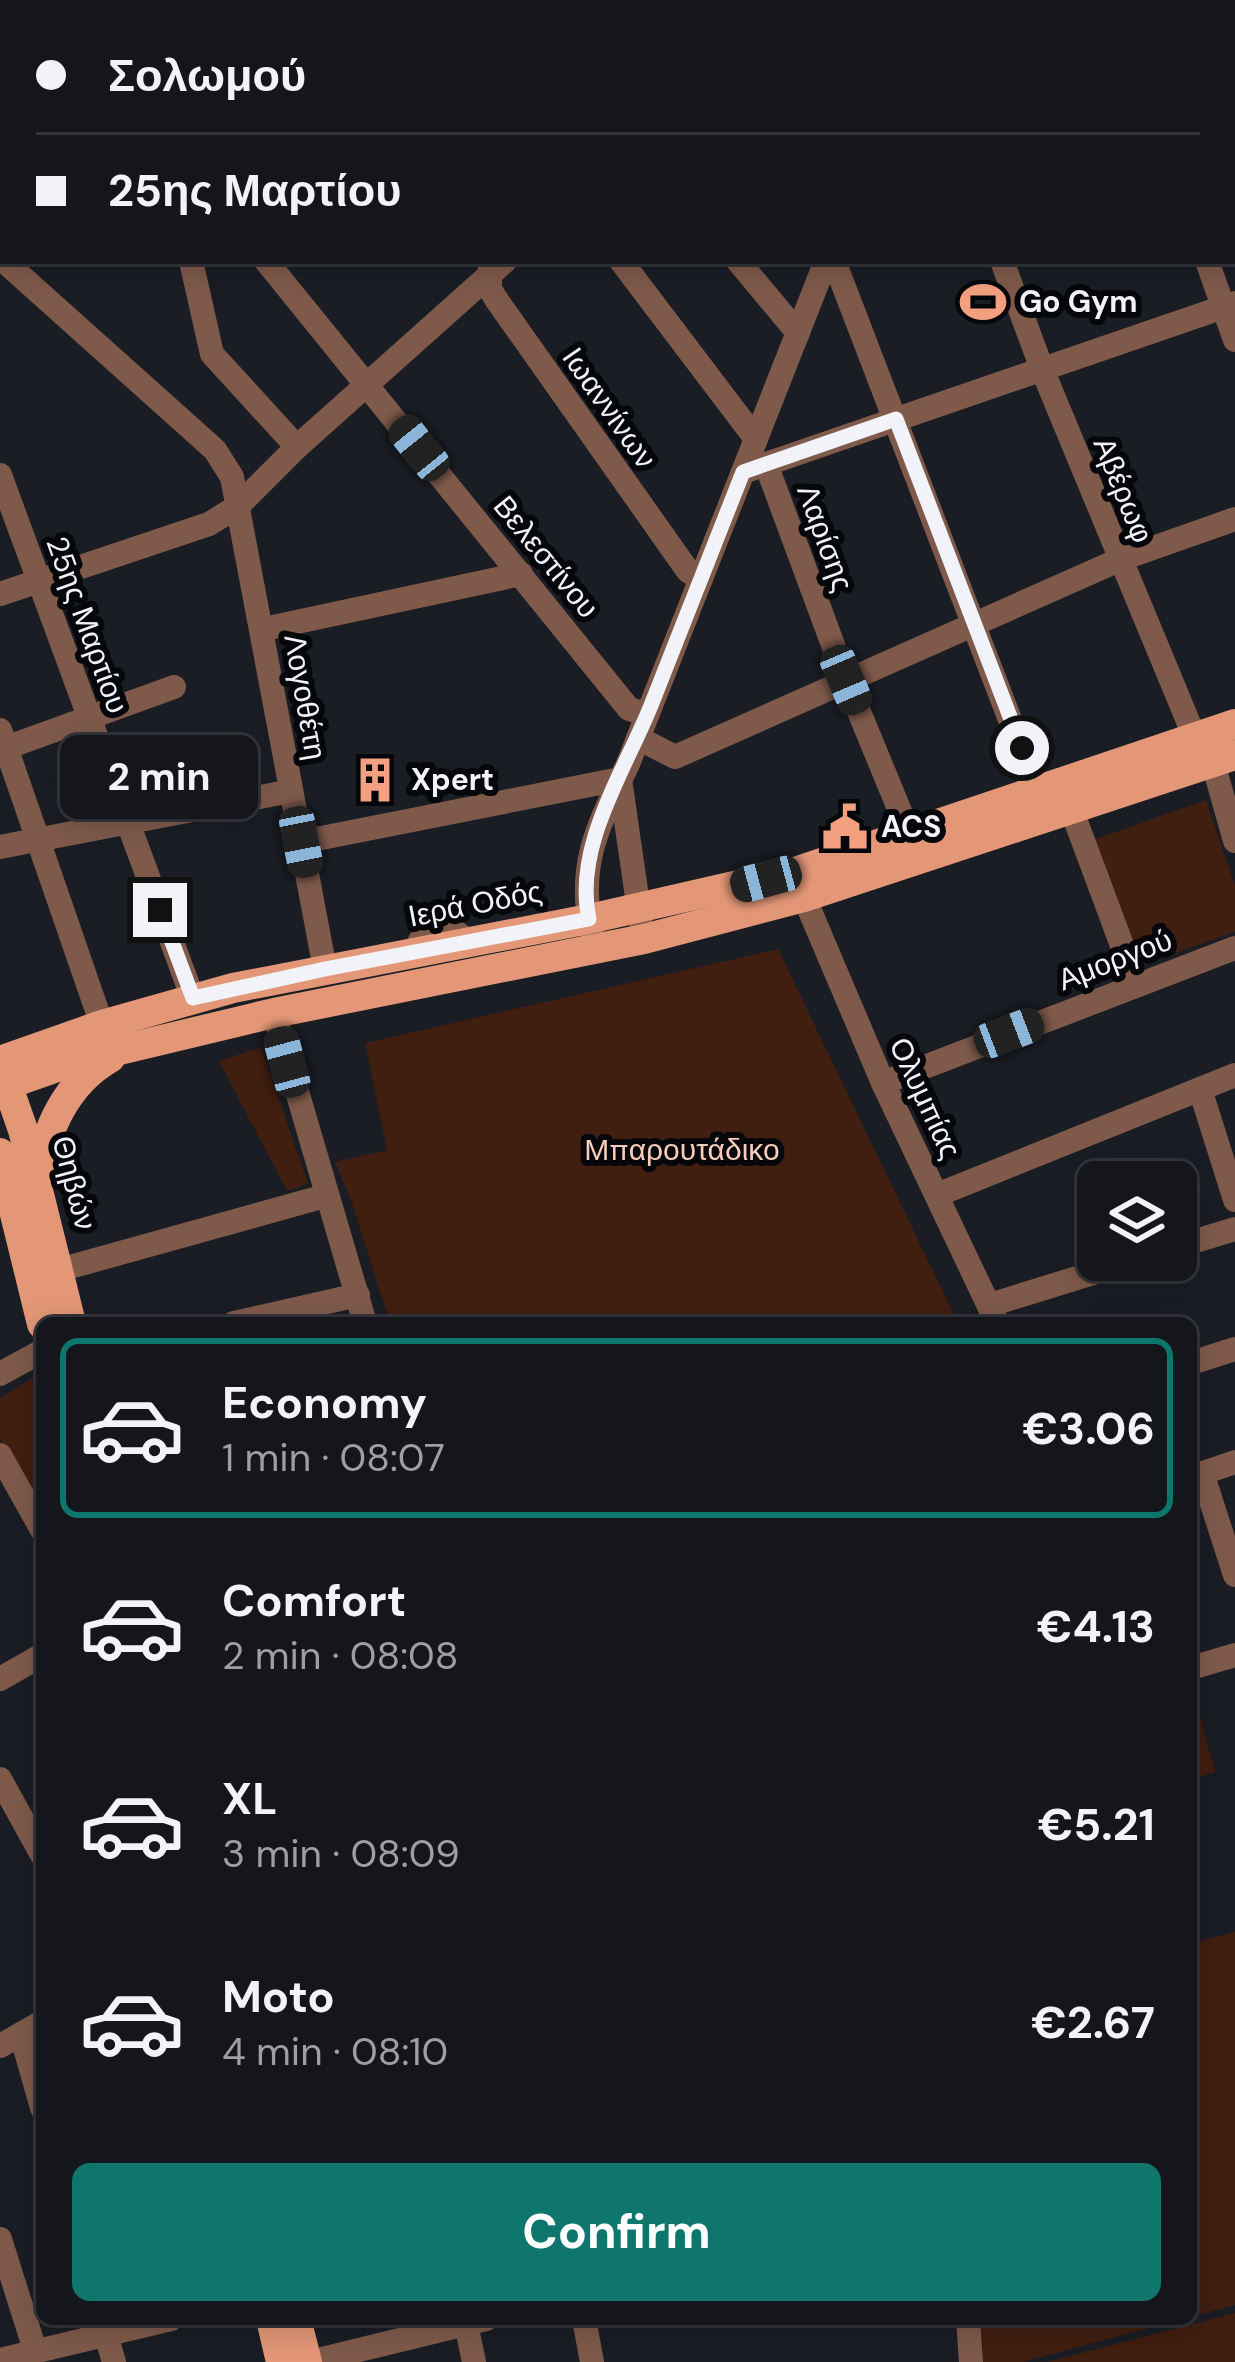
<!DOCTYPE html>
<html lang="en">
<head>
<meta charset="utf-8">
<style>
	:root { --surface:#14161b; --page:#212328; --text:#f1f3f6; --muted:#9d9fa3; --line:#33353a; --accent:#0f766e }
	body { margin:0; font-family:"DM Sans",sans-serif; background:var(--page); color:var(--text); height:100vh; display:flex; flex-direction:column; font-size:45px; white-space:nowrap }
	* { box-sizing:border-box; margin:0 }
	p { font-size:39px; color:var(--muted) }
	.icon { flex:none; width:66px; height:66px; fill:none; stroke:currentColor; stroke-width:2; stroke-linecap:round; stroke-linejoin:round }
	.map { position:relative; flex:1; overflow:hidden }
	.sheet { position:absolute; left:36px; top:1317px; width:1161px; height:1008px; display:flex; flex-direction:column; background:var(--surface); border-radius:18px; box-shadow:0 6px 30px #0003,0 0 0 3px var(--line) }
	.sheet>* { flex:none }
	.guide { position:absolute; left:0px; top:0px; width:1236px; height:264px; box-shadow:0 6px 30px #0003,0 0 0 3px var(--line); display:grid; align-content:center; height:264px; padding:0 36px; background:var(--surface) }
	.buttons { position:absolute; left:1077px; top:1161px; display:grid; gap:24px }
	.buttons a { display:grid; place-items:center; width:120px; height:120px; border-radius:18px; background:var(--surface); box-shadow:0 6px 30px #0003,0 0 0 3px var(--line); font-size:60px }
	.end { position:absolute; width:54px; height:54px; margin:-27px; border:15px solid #f1f3f8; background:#111; box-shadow:0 0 0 6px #111 }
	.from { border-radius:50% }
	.bubble { position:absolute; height:84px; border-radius:18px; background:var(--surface); box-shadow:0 6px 30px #0003,0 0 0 3px var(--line); font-size:39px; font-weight:700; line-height:84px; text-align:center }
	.car { position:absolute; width:36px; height:72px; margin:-36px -18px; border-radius:15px; box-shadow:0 0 9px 3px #0007; background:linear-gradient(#222 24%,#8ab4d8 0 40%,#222 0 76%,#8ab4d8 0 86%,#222 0) }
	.guide b { display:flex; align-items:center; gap:42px; height:114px; font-size:45px }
	.guide b+b { border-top:3px solid var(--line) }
	.guide i { width:30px; height:30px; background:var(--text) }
	ul { padding:21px 0 0; list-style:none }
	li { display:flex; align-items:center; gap:36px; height:180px; margin:0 24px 18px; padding:0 12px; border:6px solid transparent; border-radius:18px }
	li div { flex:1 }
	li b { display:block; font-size:45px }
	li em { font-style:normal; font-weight:700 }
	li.on { border-color:var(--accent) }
	li>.icon { width:108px; height:108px; stroke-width:1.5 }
	.button { display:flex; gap:24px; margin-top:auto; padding:24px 36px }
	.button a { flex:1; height:138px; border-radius:18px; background:var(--accent); color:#fff; font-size:48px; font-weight:700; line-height:138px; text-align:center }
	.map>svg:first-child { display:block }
	.green { fill:#401e10 }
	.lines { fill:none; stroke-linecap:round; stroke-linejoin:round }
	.minor { stroke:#7f5a4b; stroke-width:24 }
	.major { stroke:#e49777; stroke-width:30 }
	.route { stroke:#f1f3f8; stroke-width:15 }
	.labels { text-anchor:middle; stroke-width:12; stroke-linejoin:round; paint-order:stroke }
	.poi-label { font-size:30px; font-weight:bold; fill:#f1f3f8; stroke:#06070a; text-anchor:start }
	.street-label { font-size:30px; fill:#f1f3f8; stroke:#06070a }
	.park-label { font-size:30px; fill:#f7ccba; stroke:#06070a }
</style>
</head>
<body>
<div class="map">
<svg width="1235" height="2362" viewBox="0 0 1235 2362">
	<rect width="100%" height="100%" fill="#1a1d24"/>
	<g class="green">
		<path d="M1206 800 1235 886V932L1137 966 1090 841Z"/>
		<path d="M778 949 958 1323H390L352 1203 335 1162 387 1150 365 1043Z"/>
		<path d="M261 1047 308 1184 287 1191 219 1061Z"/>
		<path d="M33 1378 42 1415V1512L0 1438V1398Z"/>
		<path d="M1198 1708 1215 1772 1191 1779V1710Z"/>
		<path d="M1235 1932V2305L1191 2317V1943Z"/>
		<path d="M1235 2313V2362H1047Z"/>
		<path d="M974 2319H1182L1023 2362H983Z"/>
	</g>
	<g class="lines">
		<g class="minor">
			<path d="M58 0 60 3"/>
			<path d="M274 0 276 3"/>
			<path d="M521 0 523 3"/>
			<path d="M625 0 627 3"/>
			<path d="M757 0 758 3"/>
			<path d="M1124 0V3"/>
			<path d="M335 3 339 0"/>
			<path d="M793 3 797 0"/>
			<path d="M928 3 929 0"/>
			<path d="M1233 7H1235"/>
			<path d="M4 261 215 450 232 477 325 969"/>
			<path d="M191 261 212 354 297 447"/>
			<path d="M266 261 629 709 647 714"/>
			<path d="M621 261 756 439"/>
			<path d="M738 261 798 333"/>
			<path d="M834 261 1037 790"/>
			<path d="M1002 261 1042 369 1195 738"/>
			<path d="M1207 261 1235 340"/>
			<path d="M490 267V289L496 299 688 571 701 579"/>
			<path d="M766 464 846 680 909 833"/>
			<path d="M743 472 1235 303"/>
			<path d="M0 475 193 999"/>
			<path d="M0 594 209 524 238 506 297 447 505 261"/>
			<path d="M264 629 521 574"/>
			<path d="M0 730 102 1025"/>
			<path d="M638 738 675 757 1119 560 1235 519"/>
			<path d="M0 750 174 687"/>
			<path d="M1213 763 1235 841"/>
			<path d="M620 779 641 925"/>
			<path d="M1072 811 1136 983"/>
			<path d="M301 842 620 779"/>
			<path d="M0 847 291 791"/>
			<path d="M804 897 883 1083 997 1323"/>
			<path d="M592 934C576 864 599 824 628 764L826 261"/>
			<path d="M414 952 425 932 450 927 468 942"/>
			<path d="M274 1013 365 1323"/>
			<path d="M883 1083 1235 948"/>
			<path d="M1200 1089 1235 1200"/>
			<path d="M937 1195 1235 1075"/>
			<path d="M1176 1247 1235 1229"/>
			<path d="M59 1270 325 1196"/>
			<path d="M990 1305 1135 1260"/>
			<path d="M234 1323 358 1295"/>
			<path d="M1191 1363 1235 1349"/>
			<path d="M0 1374 42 1351"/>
			<path d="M0 1455 42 1530"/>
			<path d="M1202 1473 1235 1575"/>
			<path d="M1191 1477 1235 1462"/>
			<path d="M1191 1668 1235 1655"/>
			<path d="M0 1679 42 1655"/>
			<path d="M0 1779 42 1855"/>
			<path d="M21 2034 42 2108"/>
			<path d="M0 2046 42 2022"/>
			<path d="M0 2239 35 2350"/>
			<path d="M465 2319 474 2362"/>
			<path d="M584 2319 592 2362"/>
			<path d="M968 2319 971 2362"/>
			<path d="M102 2321 114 2362"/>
			<path d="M0 2360 171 2319"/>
			<path d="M310 2362 486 2319"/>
		</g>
		<g class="major">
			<path d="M0 1061 102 1025 233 988 589 919 795 872 1235 724"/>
			<path d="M0 1064 23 1130 71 1323"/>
			<path d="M0 1087 74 1061 274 1013 644 939 804 897 1235 755"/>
			<path d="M0 1153 42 1324"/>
			<path d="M41 1178C43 1130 68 1082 110 1058"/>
			<path d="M271 2319 281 2362"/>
			<path d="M296 2319 307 2362"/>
		</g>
	</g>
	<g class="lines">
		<path class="route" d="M160 910 193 998 325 969 589 919C573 846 626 769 652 703 682 626 713 549 743 472L896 419 1022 748"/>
	</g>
	<defs>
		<g id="stadium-bare" transform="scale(3.6)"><path d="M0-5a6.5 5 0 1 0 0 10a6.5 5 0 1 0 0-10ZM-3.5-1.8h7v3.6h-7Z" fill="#f2a07f" stroke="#06070a" stroke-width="2.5" paint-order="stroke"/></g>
		<g id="building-bare" transform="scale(3.6)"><path d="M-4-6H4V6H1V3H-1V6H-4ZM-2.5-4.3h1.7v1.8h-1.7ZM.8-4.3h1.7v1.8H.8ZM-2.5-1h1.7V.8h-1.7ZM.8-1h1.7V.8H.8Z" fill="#f2a07f" stroke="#06070a" stroke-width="2.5" paint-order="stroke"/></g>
		<g id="civic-bare" transform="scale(3.6)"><path d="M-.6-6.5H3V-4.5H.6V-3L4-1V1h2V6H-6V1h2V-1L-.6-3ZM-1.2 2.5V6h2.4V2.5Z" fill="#f2a07f" stroke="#06070a" stroke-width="2.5" paint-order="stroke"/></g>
	</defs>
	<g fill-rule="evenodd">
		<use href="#stadium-bare" x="983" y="302"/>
		<use href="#building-bare" x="375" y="780"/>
		<use href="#civic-bare" x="845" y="827"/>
	</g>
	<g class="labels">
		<g class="poi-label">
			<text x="1019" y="312">Go Gym</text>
			<text x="411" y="790">Xpert</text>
			<text x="881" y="837">ACS</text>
		</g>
		<g class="street-label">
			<text transform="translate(609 408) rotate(55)" y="10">Ιωαννίνων</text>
			<text transform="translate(1123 490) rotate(68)" y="10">Αβέρωφ</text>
			<text transform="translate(825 538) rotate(70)" y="10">Λαρίσης</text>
			<text transform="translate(546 557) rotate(51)" y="10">Βελεστίνου</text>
			<text transform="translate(87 625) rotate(70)" y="10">25ης Μαρτίου</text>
			<text transform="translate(305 697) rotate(80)" y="10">Λογοθέτη</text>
			<text transform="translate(475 904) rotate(-11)" y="10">Ιερά Οδός</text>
			<text transform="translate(1115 960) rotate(-21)" y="10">Αμοργού</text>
			<text transform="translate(925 1098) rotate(65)" y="10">Ολυμπίας</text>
			<text transform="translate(74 1183) rotate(75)" y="10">Θηβών</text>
		</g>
		<g class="park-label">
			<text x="682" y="1160">Μπαρουτάδικο</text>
		</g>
	</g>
</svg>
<div class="buttons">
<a><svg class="icon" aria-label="layers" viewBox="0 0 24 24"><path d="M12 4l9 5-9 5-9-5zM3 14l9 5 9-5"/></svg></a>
</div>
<i class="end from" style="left:1022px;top:748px"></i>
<i class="end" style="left:160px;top:910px"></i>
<div class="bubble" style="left:60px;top:735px;width:198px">2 min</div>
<i class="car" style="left:419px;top:448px;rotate:321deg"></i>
<i class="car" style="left:846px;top:680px;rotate:157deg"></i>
<i class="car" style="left:301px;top:842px;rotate:169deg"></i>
<i class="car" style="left:766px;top:879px;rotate:255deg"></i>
<i class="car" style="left:1009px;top:1033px;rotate:69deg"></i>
<i class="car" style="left:287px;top:1062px;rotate:345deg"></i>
<div class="guide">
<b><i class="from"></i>Σολωμού</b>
<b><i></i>25ης Μαρτίου</b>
</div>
<section class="sheet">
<ul>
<li class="on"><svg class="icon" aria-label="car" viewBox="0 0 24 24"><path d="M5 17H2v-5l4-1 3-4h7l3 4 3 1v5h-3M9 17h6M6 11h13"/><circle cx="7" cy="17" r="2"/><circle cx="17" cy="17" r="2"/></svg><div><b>Economy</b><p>1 min · 08:07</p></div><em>€3.06</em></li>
<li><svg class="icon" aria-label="car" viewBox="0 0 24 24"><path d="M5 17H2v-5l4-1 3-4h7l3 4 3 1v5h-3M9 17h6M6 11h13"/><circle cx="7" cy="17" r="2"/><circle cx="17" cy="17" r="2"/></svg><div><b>Comfort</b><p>2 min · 08:08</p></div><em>€4.13</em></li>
<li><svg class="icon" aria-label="car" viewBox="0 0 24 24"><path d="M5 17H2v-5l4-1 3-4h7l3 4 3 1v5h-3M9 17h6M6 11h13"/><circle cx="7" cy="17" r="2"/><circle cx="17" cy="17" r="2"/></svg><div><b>XL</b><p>3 min · 08:09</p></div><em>€5.21</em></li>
<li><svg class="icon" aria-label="car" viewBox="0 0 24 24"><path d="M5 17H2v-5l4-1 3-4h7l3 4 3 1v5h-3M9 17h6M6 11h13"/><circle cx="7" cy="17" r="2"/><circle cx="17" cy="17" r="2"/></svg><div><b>Moto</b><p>4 min · 08:10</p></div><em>€2.67</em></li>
</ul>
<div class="button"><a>Confirm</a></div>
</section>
</div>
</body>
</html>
